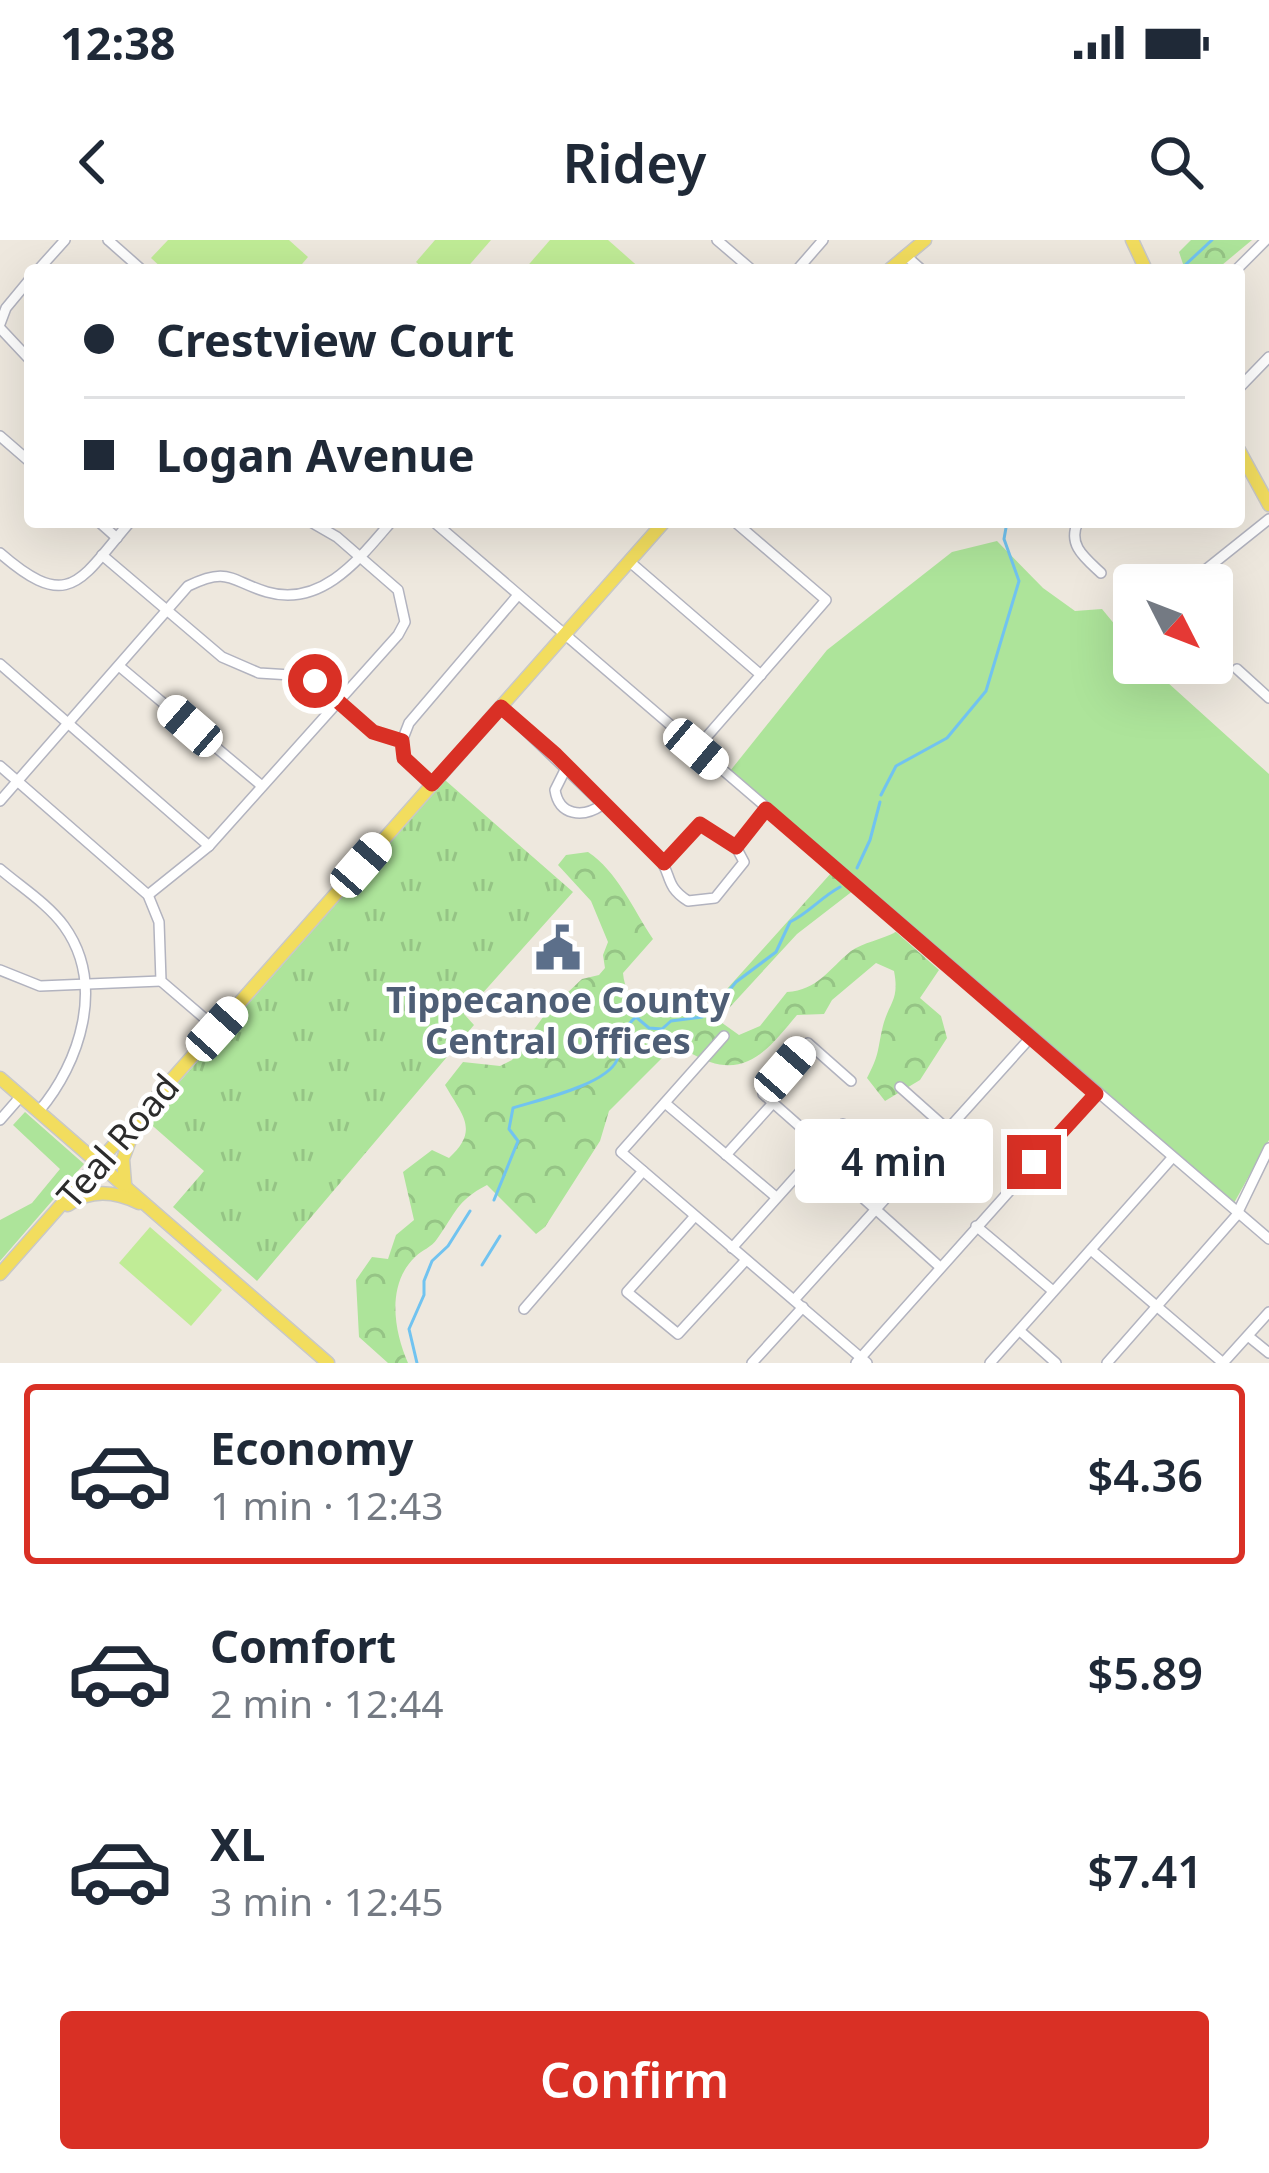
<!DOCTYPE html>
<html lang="en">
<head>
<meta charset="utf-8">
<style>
	:root { --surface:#fff; --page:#f2f2f3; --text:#1f2937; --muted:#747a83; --line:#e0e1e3; --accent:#d93025 }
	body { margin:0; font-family:"Noto Sans",sans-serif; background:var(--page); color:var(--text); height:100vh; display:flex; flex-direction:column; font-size:45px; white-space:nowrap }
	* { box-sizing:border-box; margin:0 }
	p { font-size:39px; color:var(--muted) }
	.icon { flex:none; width:66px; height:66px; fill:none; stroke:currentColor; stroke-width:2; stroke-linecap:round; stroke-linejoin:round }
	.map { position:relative; height:1123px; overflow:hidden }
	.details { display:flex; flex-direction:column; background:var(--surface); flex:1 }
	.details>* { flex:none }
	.hud { position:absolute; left:24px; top:24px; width:1221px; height:264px; border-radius:12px; box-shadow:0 12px 48px #0002; display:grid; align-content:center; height:264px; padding:0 60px; background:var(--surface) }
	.needle { width:78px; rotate:132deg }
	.controls { position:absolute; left:1113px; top:324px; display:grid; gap:24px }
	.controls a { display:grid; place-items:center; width:120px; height:120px; border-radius:12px; background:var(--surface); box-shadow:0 12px 48px #0002; font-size:60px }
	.end { position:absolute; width:54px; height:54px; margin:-27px; border:15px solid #d93025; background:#fff; box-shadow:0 0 0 6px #fff }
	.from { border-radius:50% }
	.bubble { position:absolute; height:84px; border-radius:12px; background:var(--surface); box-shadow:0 12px 48px #0002; font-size:39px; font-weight:600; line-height:84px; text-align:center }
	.car { position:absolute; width:36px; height:72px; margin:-36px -18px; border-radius:15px; box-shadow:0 0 9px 3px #0007; background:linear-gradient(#fff 24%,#345 0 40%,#fff 0 76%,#345 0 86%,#fff 0) }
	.hud b { display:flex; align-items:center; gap:42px; height:114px; font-size:45px }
	.hud b+b { border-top:3px solid var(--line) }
	.hud i { width:30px; height:30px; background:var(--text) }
	ul { padding:21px 0 0; list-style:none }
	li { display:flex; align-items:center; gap:36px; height:180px; margin:0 24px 18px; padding:0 36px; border:6px solid transparent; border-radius:12px }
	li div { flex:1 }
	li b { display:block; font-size:45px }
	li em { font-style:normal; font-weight:600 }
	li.current { border-color:var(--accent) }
	li>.icon { width:108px; height:108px; stroke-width:1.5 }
	.primary-button { display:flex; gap:24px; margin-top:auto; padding:24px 60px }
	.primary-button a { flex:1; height:138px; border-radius:12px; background:var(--accent); color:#fff; font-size:48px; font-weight:600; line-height:138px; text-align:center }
	.status { display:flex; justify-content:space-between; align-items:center; height:84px; padding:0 60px; background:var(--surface); direction:ltr }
	.status svg { height:33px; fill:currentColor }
	header { display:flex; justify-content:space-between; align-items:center; height:156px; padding:0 60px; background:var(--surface); font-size:54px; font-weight:600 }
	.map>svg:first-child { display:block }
	.grass { fill:#ade49a }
	.forest { fill:url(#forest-crowns) }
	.park { fill:url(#park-tufts) }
	.pitch { fill:#c0ec96 }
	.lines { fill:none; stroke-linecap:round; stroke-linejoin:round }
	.stream { stroke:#71c3f0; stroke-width:3 }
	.minor-casing { stroke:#b2b3bf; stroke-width:12 }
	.major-casing { stroke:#c8c8c8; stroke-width:15 }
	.minor { stroke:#fff; stroke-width:9 }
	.major { stroke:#f2dd5e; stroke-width:12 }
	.route { stroke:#d93025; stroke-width:15 }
	.labels { text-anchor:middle; stroke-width:9; stroke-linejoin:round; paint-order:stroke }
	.service-label { font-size:36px; font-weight:bold; fill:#4e5e75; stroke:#fff }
	.street-label { font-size:36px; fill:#2c2c2c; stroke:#fff }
</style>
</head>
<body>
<div class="status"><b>12:38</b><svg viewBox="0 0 49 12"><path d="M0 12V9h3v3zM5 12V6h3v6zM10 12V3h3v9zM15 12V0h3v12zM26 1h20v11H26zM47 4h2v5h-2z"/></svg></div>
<header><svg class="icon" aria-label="back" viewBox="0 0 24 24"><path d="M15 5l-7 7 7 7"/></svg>Ridey<svg class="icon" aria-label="search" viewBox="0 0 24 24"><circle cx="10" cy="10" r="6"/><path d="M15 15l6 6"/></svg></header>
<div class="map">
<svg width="1269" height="1123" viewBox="0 0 1269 1123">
	<defs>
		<pattern id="forest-crowns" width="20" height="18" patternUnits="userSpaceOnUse" patternTransform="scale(3)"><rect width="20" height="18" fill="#ade49a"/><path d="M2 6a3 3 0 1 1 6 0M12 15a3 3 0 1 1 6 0" fill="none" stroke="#95c485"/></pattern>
		<pattern id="park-tufts" width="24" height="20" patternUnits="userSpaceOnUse" patternTransform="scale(3)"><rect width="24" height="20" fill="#ade49a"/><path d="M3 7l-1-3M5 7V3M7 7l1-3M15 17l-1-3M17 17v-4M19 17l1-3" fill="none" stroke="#95c485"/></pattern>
	</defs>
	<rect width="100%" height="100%" fill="#eee8de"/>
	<g class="grass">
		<path d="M997 301 1043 348 1075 371 1102 369 1134 408V423H1146L1269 534V900L1234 963 730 531 827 410 952 312Z"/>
		<path d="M25 872 84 924 0 1021V980L32 963 60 929 13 885Z"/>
	</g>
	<g class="forest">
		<path d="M1191 0H1252L1216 30H1185L1179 12Z"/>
		<path d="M588 612C617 631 633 669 653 699L623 733C627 778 672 781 708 770L832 632 854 650 797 694 718 780 739 795 760 786 787 752C818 750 829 729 851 711 862 703 883 699 896 692L939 730 920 758 941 776 947 798 920 840 885 861 867 838C879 815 877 813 882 790 888 762 900 762 894 731L876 723 832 760 824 774 797 775C774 802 751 836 710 822 698 818 687 810 674 806L609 871 600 901 545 987 536 994 487 945C456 961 456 973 437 999 432 1007 422 1010 415 1017 386 1045 394 1091 408 1123H388L359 1097 356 1040 372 1017 388 1019 396 995 414 980 403 932 432 910 449 918C480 890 462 875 445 845L463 822 500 826 512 820 546 773 582 739 599 735 605 728 603 715 608 702 591 661 558 625 566 615Z"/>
	</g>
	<path class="park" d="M445 540 573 652 464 774 474 785 257 1041 173 967 204 931 146 880Z"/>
	<g class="pitch">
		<path d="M168 0H289L308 17 297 30H164L151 18Z"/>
		<path d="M435 0H491L465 30H425L416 22Z"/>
		<path d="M550 0H608L642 30H524Z"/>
		<path d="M150 987 222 1050 191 1086 119 1023Z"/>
	</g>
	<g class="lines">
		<g class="stream">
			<path d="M1183 27 1212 0"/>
			<path d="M881 555 896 526 947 498 986 451 1019 341 1004 299 1007 282"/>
			<path d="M857 628 870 600 880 562"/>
			<path d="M494 960 518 901 509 889 513 868C538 860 606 845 617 820 624 803 620 790 636 777L649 788 662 789 671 781 702 777 713 770 736 742 776 712 790 682C810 672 820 658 840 647"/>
			<path d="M482 1025 500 996"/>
			<path d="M417 1123 409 1089 424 1055V1041L432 1021 448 1006 470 971"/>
		</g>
		<g class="minor-casing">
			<g id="minor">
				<path d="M108 0 142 30"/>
				<path d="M717 0 752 30"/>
				<path d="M905 15 922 30"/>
				<path d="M38 30 65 0"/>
				<path d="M797 30 823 0"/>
				<path d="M1236 30 1266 0"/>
				<path d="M0 84 6 68 30 39"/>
				<path d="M0 88 30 120"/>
				<path d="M1239 148 1269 117"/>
				<path d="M0 196 30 222"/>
				<path d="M99 282 117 298"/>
				<path d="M434 282 1269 999"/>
				<path d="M885 282H889"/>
				<path d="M1078 282C1067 305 1085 318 1101 333"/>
				<path d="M0 313C70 374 80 340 130 282"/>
				<path d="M102 315 222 417 259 433 307 436 373 492 402 501 404 518 432 544"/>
				<path d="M630 322 761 435"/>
				<path d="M1204 331 1269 279"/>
				<path d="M0 424 209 606"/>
				<path d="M119 426 262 546"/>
				<path d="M1237 429 1269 458"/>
				<path d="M501 467 657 616C673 633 663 645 688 661L715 658 744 622 736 607 766 569"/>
				<path d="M402 501 409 483 518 355"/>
				<path d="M696 509 826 360 735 282"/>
				<path d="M0 526 148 655 159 682 161 741 217 789"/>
				<path d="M567 526 555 550C559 576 583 578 602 565"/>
				<path d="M0 561 188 346C229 326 230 341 267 352 322 368 360 318 391 282"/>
				<path d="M664 623 700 583 736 607"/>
				<path d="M0 629C21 647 48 664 64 686 106 744 80 823 39 871"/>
				<path d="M148 655 209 606 398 395 405 382 398 350 337 297 311 282"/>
				<path d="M0 730 40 746 161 741"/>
				<path d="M724 796 621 912 867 1123"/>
				<path d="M900 847 946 888"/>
				<path d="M665 863 776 957"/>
				<path d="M0 880 21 856"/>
				<path d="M823 907 763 854 808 803 851 841"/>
				<path d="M726 915 773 863"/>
				<path d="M815 915 940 1027"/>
				<path d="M695 976 627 1052 678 1094 746 1020"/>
				<path d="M976 986 1053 1051"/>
				<path d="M732 1008 843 884"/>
				<path d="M1091 1010 1223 1123 1269 1072"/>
				<path d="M794 1060 1031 797"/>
				<path d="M524 1069 643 931"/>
				<path d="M1020 1091 1056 1123"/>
				<path d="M1248 1096 1269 1113"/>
				<path d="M752 1123 803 1067"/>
				<path d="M856 1123 1096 854"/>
				<path d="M990 1123 1172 918"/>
				<path d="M1107 1123 1236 976 1269 908"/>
			</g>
		</g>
		<g class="major-casing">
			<g id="major">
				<path d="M1132 0 1146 30"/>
				<path d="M889 30 925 0"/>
				<path d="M1239 210 1269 265"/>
				<path d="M0 838 328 1123"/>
				<path d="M125 944 123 919 134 889"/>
				<path d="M68 965C90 949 115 951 139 963"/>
				<path d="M0 1034 664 282"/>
			</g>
		</g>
		<use href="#minor" class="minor"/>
		<use href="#major" class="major"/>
	</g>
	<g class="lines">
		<path class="route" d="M315 441 373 492 402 501 404 518 432 544 501 467 556 515 664 623 700 584 736 607 766 569 1096 854 1034 922"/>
	</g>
	<defs>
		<g id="civic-bare" transform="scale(3.6)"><path d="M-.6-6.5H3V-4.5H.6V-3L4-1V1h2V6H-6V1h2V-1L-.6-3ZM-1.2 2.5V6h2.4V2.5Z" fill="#5c6f8a" stroke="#fff" stroke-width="2.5" paint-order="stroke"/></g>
	</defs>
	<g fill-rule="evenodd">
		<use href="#civic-bare" x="558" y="708"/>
	</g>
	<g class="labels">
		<g class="service-label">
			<text x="558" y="773">Tippecanoe County<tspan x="558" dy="41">Central Offices</tspan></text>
		</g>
		<g class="street-label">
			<text transform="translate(118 901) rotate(-49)" y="13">Teal Road</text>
		</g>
	</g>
</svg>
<div class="controls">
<a><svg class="needle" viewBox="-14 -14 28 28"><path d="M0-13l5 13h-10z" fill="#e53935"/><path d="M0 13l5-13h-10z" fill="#747a83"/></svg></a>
</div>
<i class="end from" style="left:315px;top:441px"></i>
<i class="end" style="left:1034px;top:922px"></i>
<div class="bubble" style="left:795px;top:879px;width:198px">4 min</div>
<i class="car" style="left:190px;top:486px;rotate:311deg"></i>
<i class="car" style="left:696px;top:509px;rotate:130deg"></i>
<i class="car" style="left:361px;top:625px;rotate:41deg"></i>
<i class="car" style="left:217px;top:789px;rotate:42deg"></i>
<i class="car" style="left:785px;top:829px;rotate:41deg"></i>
<div class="hud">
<b><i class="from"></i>Crestview Court</b>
<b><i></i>Logan Avenue</b>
</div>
</div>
<section class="details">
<ul>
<li class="current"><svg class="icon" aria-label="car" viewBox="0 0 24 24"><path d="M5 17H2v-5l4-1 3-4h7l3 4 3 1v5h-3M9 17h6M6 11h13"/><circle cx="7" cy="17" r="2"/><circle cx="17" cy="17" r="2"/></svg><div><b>Economy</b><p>1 min · 12:43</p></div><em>$4.36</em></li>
<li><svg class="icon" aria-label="car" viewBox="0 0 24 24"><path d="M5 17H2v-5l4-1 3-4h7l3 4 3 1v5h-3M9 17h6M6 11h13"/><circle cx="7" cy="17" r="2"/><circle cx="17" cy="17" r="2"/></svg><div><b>Comfort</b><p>2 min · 12:44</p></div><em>$5.89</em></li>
<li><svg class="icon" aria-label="car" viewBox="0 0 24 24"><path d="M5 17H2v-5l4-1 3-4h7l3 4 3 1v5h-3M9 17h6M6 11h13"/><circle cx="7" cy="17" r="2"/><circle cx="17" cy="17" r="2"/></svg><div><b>XL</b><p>3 min · 12:45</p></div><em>$7.41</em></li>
</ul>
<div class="primary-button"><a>Confirm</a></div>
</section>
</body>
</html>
